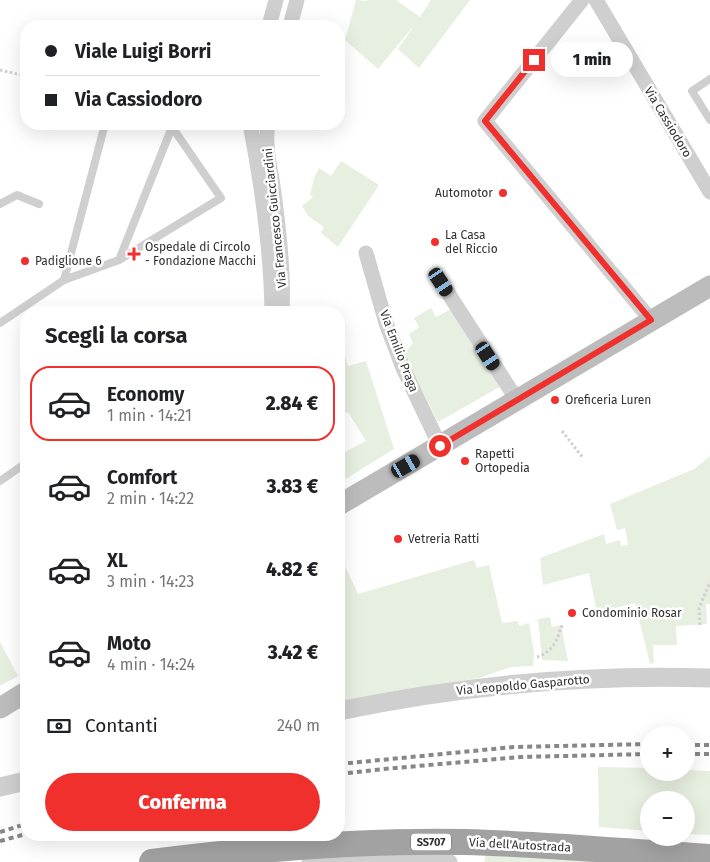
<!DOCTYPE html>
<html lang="it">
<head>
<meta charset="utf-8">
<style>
	:root { --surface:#fff; --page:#f2f2f2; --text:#202124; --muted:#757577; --line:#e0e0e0; --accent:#f0302d }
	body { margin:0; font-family:"Fira Sans",sans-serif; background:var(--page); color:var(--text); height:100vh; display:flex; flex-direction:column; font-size:19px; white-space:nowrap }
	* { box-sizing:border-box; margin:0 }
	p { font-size:16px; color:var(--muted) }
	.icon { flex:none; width:28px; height:28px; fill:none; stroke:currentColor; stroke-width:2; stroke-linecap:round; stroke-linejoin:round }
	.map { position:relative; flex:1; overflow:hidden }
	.panel { position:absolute; left:20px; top:306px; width:325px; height:535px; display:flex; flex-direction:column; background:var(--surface); border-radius:20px; box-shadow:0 5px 20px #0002 }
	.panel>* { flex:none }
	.hud { position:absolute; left:20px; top:20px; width:325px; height:110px; border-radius:20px; box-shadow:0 5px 20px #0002; display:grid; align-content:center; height:110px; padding:0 25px; background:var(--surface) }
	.buttons { position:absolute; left:640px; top:726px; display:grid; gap:10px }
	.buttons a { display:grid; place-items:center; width:55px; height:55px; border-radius:50%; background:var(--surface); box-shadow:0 5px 20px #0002; font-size:25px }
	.end { position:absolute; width:22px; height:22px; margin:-11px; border:6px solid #f0302d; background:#fff; box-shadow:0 0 0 2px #fff }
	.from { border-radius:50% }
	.bubble { position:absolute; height:35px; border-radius:18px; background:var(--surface); box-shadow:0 5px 20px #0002; font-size:16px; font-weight:800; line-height:35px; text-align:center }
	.car { position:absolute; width:15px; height:30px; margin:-15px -8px; border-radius:6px; box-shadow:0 0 4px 1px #0007; background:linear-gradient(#222 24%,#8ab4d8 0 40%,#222 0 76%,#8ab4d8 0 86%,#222 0) }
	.hud b { display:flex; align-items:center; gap:18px; height:48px; font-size:19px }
	.hud b+b { border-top:1px solid var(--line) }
	.hud i { width:12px; height:12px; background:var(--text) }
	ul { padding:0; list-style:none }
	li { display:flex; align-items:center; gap:15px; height:75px; margin:0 10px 8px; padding:0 15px; border:2px solid transparent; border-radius:20px }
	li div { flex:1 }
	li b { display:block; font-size:19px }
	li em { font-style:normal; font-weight:800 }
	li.active { border-color:var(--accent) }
	li>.icon { width:45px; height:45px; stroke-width:1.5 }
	h2 { padding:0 25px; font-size:22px; line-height:60px }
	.pay { display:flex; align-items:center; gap:12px; height:55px; padding:0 25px; font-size:19px }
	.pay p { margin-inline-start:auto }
	.primary-button { display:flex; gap:10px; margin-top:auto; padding:10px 25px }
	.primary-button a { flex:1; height:58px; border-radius:30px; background:var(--accent); color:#fff; font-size:20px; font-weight:800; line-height:58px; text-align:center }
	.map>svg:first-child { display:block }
	.green { fill:#e7efe0 }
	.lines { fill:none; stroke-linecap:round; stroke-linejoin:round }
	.path { stroke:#cfcfcf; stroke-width:3; stroke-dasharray:2.5 2.5; stroke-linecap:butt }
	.service { stroke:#cfcfcf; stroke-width:8 }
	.minor { stroke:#cfcfcf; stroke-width:15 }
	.tertiary { stroke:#cfcfcf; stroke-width:19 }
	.secondary { stroke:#bcbcbc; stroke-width:21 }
	.trunk { stroke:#a2a2a2; stroke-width:26 }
	.rail { stroke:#878787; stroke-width:4; stroke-dasharray:5 4; stroke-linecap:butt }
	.route { stroke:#f0302d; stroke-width:6 }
	.poi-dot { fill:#f0302d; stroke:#fff; stroke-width:2 }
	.labels { text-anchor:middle; stroke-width:5; stroke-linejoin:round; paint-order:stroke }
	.shield { fill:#fff; stroke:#707070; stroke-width:1 }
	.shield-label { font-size:11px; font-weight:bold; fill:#323232 }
	.street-label { font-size:12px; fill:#323232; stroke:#fff }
	.poi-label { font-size:12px; fill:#323232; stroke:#fff; text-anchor:start }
</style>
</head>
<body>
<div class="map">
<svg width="710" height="862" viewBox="0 0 710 862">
	<rect width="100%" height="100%" fill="#fff"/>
	<g class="green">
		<path d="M356 0 366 1 367 0H396L420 17 431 0H470L419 68 398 49 415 24 378 69 345 40Z"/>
		<path d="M341 161 379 185 338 247 321 233 324 227 308 216 302 206 313 197 310 195 314 178 319 168 331 176Z"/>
		<path d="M431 308 436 317 453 308 503 385 438 422 404 354 413 343 409 334 419 327 414 318Z"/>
		<path d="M339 335 348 366 366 361 394 449 339 483V455L366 441 348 412 339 416V398L345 395 339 379Z"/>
		<path d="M710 456V604H706L707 624 676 626 677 645H653L654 663 650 664 635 603 597 613 589 573 543 585 540 558 604 534 606 544 620 540 621 546 628 545 625 528 617 530 610 504 694 469Z"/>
		<path d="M339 553 358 594 474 560 477 568 489 565 502 623 518 621 519 626 529 623 534 652 533 666 511 667 479 678 381 693 339 704Z"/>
		<path d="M550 617 552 627 561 625 568 661 542 660 538 619Z"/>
		<path d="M0 642 18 676 0 686Z"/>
		<path d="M598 767 649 768V772H686V770L710 771V835L686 834V800H649V831L599 827Z"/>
		<path d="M486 853 607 862H484Z"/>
	</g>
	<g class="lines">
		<g class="path">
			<path d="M0 70 26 76"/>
			<path d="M562 431 583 458"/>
			<path d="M700 625 699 608 710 582"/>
			<path d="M537 657C551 653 558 640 561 627L565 625"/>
		</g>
		<g class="service">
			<path d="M710 79 692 91 710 120"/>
			<path d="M0 204 17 195 39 204"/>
			<path d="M64 280 105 124"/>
			<path d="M0 323 64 280 119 260 221 198 172 127 119 260"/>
			<path d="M0 481 23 465 26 469"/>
		</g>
		<g class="minor">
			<path d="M582 0 485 121 651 320"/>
			<path d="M596 0 710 192"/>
			<path d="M269 26 276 0"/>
			<path d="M290 26 297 0"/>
			<path d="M250 124C262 186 271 249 272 312"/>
			<path d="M268 124C264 146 271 170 274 193 279 232 284 273 282 312"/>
			<path d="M366 253 386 323 403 368 440 446"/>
			<path d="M441 282 517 400"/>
			<path d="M309 862C355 859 405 853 450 862"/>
		</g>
		<g class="tertiary">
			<path d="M339 711C463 685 583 674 710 678"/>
			<path d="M0 787 26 781"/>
		</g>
		<g class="secondary">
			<path d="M339 505 710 286"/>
			<path d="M0 708 26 692"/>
		</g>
		<path class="trunk" d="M152 862C255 849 360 840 465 842 546 844 628 852 710 857"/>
		<g class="rail">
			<path d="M686 745H710"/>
			<path d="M686 754H710"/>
			<path d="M339 764 514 747 649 744"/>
			<path d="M339 774 384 769 520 757 649 754"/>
			<path d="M0 832 26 824"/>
			<path d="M0 841 26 834"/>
		</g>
	</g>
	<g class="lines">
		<path class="route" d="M440 446 651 320 485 121 534 60"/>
	</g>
	<g class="poi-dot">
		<circle cx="503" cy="193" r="5"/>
		<circle cx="435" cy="242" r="5"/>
		<path d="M131.5 246.5h5v5h5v5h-5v5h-5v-5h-5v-5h5z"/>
		<circle cx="25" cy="261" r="5"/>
		<circle cx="555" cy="400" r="5"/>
		<circle cx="465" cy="461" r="5"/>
		<circle cx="398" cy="539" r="5"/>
		<circle cx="572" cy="613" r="5"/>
	</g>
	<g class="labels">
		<rect class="shield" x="411" y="833.5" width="40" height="17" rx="4"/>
		<g class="shield-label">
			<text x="431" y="846">SS707</text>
		</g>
		<g class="street-label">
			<text transform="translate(668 122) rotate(59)" y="4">Via Cassiodoro</text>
			<text transform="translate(275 218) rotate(-96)" y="4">Via Francesco Guicciardini</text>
			<text transform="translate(399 351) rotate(69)" y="4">Via Emilio Praga</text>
			<text transform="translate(523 685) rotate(-5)" y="4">Via Leopoldo Gasparotto</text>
			<text transform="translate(520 845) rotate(3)" y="4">Via dell'Autostrada</text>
		</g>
		<g class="poi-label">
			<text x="493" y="197" text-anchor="end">Automotor</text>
			<text x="445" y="239">La Casa<tspan x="445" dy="14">del Riccio</tspan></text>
			<text x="145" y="251">Ospedale di Circolo<tspan x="145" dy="14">- Fondazione Macchi</tspan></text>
			<text x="35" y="265">Padiglione 6</text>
			<text x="565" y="404">Oreficeria Luren</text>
			<text x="475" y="458">Rapetti<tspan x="475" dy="14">Ortopedia</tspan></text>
			<text x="408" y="543">Vetreria Ratti</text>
			<text x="582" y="617">Condominio Rosar</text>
		</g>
	</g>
</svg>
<div class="buttons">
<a>+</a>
<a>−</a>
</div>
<i class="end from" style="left:440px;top:446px"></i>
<i class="end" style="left:534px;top:60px"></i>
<div class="bubble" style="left:551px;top:42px;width:82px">1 min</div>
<i class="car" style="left:441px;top:282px;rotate:147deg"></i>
<i class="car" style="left:488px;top:356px;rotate:147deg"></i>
<i class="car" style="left:406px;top:466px;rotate:60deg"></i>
<div class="hud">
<b><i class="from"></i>Viale Luigi Borri</b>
<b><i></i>Via Cassiodoro</b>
</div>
<section class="panel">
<h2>Scegli la corsa</h2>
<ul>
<li class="active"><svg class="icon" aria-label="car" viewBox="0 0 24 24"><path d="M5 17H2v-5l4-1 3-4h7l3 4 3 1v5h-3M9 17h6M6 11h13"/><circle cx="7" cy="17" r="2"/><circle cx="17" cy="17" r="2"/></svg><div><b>Economy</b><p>1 min · 14:21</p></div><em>2.84 €</em></li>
<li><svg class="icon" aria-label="car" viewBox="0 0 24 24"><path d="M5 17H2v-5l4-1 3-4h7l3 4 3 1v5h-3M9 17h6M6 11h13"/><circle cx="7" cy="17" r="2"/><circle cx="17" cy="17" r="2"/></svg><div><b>Comfort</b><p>2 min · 14:22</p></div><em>3.83 €</em></li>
<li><svg class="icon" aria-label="car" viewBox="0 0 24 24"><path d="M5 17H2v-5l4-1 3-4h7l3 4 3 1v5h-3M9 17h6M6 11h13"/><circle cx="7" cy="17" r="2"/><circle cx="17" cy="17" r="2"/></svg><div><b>XL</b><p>3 min · 14:23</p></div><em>4.82 €</em></li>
<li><svg class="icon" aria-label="car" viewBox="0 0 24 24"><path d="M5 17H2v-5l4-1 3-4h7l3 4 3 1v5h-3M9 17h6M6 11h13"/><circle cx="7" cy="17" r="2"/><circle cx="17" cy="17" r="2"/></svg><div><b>Moto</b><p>4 min · 14:24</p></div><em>3.42 €</em></li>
</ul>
<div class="pay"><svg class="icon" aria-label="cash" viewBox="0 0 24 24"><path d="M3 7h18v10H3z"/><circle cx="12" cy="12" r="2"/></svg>Contanti<p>240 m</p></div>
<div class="primary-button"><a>Conferma</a></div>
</section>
</div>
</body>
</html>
